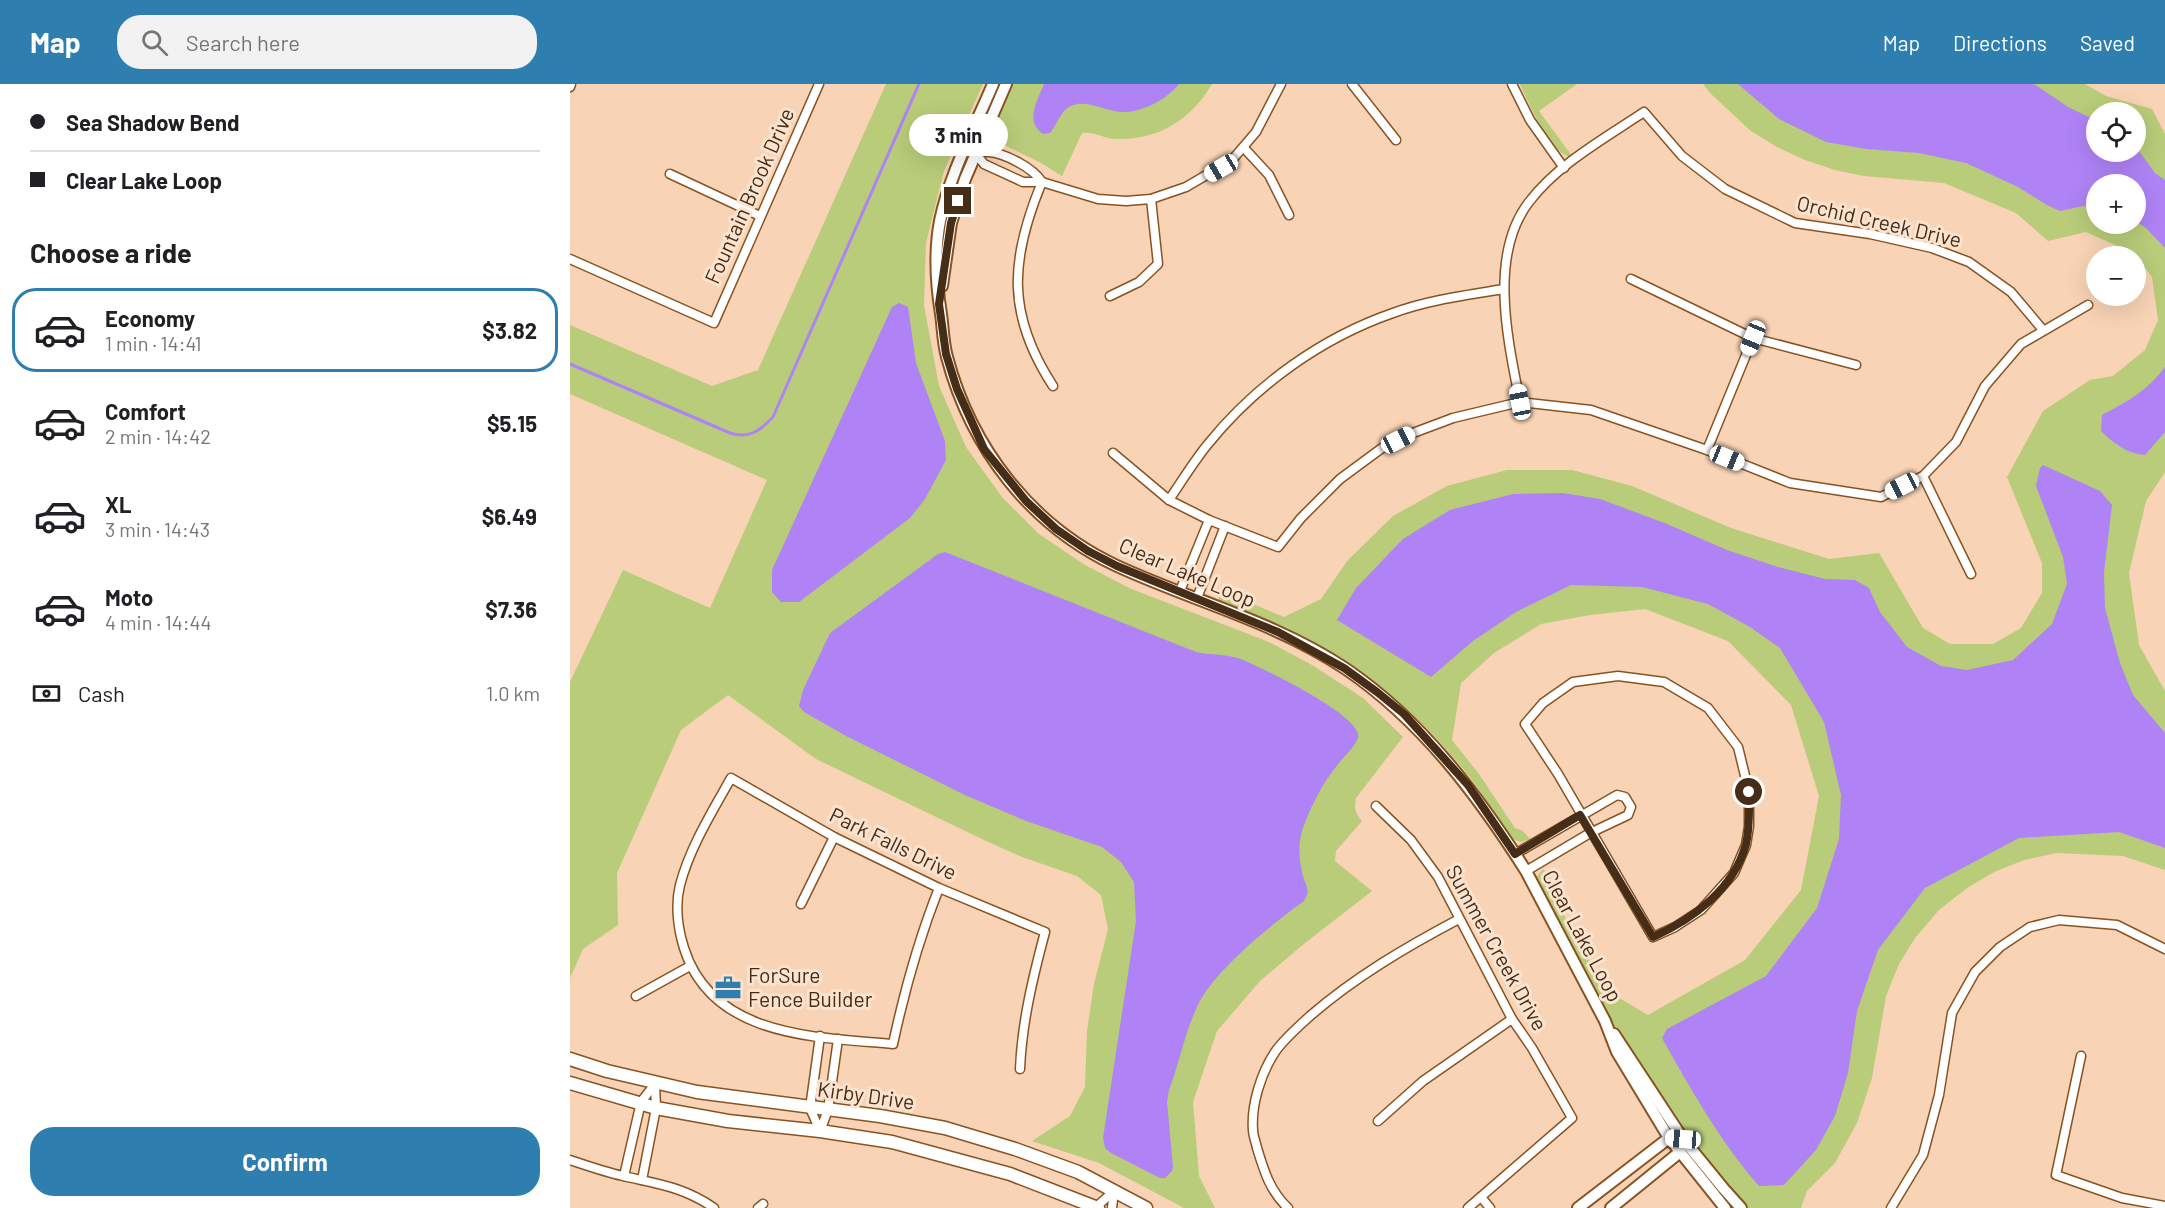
<!DOCTYPE html>
<html lang="en">
<head>
<meta charset="utf-8">
<style>
	:root { --surface:#fff; --page:#f2f2f2; --text:#202124; --muted:#757577; --line:#e0e0e0; --accent:#2e7eaf }
	body { margin:0; font-family:Barlow,sans-serif; background:var(--page); color:var(--text); height:100vh; display:flex; flex-direction:column; font-size:22px; white-space:nowrap }
	* { box-sizing:border-box; margin:0 }
	p { font-size:20px; color:var(--muted) }
	.icon { flex:none; width:33px; height:33px; fill:none; stroke:currentColor; stroke-width:2; stroke-linecap:round; stroke-linejoin:round }
	.map { position:relative; flex:1; overflow:hidden }
	.sheet { display:flex; flex-direction:column; background:var(--surface); width:570px }
	.sheet>* { flex:none }
	.top-card { display:grid; align-content:center; height:132px; padding:0 30px; background:var(--surface) }
	.fabs { position:absolute; left:1516px; top:18px; display:grid; gap:12px }
	.fabs a { display:grid; place-items:center; width:60px; height:60px; border-radius:50%; background:var(--surface); box-shadow:0 6px 24px #0002; font-size:30px }
	.end { position:absolute; width:27px; height:27px; margin:-14px; border:8px solid #452d18; background:#fff; box-shadow:0 0 0 3px #fff }
	.from { border-radius:50% }
	.bubble { position:absolute; height:42px; border-radius:21px; background:var(--surface); box-shadow:0 6px 24px #0002; font-size:20px; font-weight:700; line-height:42px; text-align:center }
	.car { position:absolute; width:18px; height:36px; margin:-18px -9px; border-radius:8px; box-shadow:0 0 4px 2px #0007; background:linear-gradient(#fff 24%,#345 0 40%,#fff 0 76%,#345 0 86%,#fff 0) }
	.top-card b { display:flex; align-items:center; gap:21px; height:57px; font-size:22px }
	.top-card b+b { border-top:2px solid var(--line) }
	.top-card i { width:15px; height:15px; background:var(--text) }
	ul { padding:0; list-style:none }
	li { display:flex; align-items:center; gap:18px; height:84px; margin:0 12px 9px; padding:0 18px; border:3px solid transparent; border-radius:24px }
	li div { flex:1 }
	li b { display:block; font-size:22px }
	li em { font-style:normal; font-weight:700 }
	li.active { border-color:var(--accent) }
	li>.icon { width:54px; height:54px; stroke-width:1.5 }
	h2 { padding:0 30px; font-size:27px; line-height:72px }
	.pay { display:flex; align-items:center; gap:15px; height:66px; padding:0 30px; font-size:22px }
	.pay p { margin-inline-start:auto }
	.cta { display:flex; gap:12px; margin-top:auto; padding:12px 30px }
	.cta a { flex:1; height:69px; border-radius:24px; background:var(--accent); color:#fff; font-size:24px; font-weight:700; line-height:69px; text-align:center }
	header { display:flex; align-items:center; gap:36px; box-sizing:border-box; height:84px; padding:0 30px; background:var(--accent); color:#fff }
	header strong { font-size:28px }
	nav { display:flex; gap:33px; margin-inline-start:auto; font-size:21px }
	.search { width:420px; height:54px; background:var(--page); display:flex; align-items:center; gap:15px; box-sizing:border-box; padding:0 21px; border-radius:24px; color:var(--muted); font-size:22px }
	main { display:flex; flex:1; min-height:0 }
	.map>svg:first-child { display:block }
	.green { fill:#b8cc79; fill-rule:evenodd }
	.water { fill:#af83f5 }
	.lines { fill:none; stroke-linecap:round; stroke-linejoin:round }
	.stream { stroke:#af83f5; stroke-width:3 }
	.minor-casing { stroke:#895321; stroke-width:11 }
	.tertiary-casing { stroke:#895321; stroke-width:14 }
	.secondary-casing { stroke:#895321; stroke-width:15 }
	.minor { stroke:#fff; stroke-width:8 }
	.tertiary { stroke:#fff; stroke-width:10 }
	.secondary { stroke:#fff; stroke-width:12 }
	.route { stroke:#452d18; stroke-width:8 }
	.labels { text-anchor:middle; stroke-width:6; stroke-linejoin:round; paint-order:stroke }
	.street-label { font-size:21px; fill:#452d18; stroke:#fce3cf }
	.poi-label { font-size:21px; fill:#452d18; stroke:#fce3cf; text-anchor:start }
</style>
</head>
<body>
<header>
<strong>Map</strong>
<div class="search"><svg class="icon" aria-label="search" viewBox="0 0 24 24"><circle cx="10" cy="10" r="6"/><path d="M15 15l6 6"/></svg>Search here</div>
<nav><a>Map</a><a>Directions</a><a>Saved</a></nav>
</header>
<main>
<section class="sheet">
<div class="top-card">
<b><i class="from"></i>Sea Shadow Bend</b>
<b><i></i>Clear Lake Loop</b>
</div>
<h2>Choose a ride</h2>
<ul>
<li class="active"><svg class="icon" aria-label="car" viewBox="0 0 24 24"><path d="M5 17H2v-5l4-1 3-4h7l3 4 3 1v5h-3M9 17h6M6 11h13"/><circle cx="7" cy="17" r="2"/><circle cx="17" cy="17" r="2"/></svg><div><b>Economy</b><p>1 min · 14:41</p></div><em>$3.82</em></li>
<li><svg class="icon" aria-label="car" viewBox="0 0 24 24"><path d="M5 17H2v-5l4-1 3-4h7l3 4 3 1v5h-3M9 17h6M6 11h13"/><circle cx="7" cy="17" r="2"/><circle cx="17" cy="17" r="2"/></svg><div><b>Comfort</b><p>2 min · 14:42</p></div><em>$5.15</em></li>
<li><svg class="icon" aria-label="car" viewBox="0 0 24 24"><path d="M5 17H2v-5l4-1 3-4h7l3 4 3 1v5h-3M9 17h6M6 11h13"/><circle cx="7" cy="17" r="2"/><circle cx="17" cy="17" r="2"/></svg><div><b>XL</b><p>3 min · 14:43</p></div><em>$6.49</em></li>
<li><svg class="icon" aria-label="car" viewBox="0 0 24 24"><path d="M5 17H2v-5l4-1 3-4h7l3 4 3 1v5h-3M9 17h6M6 11h13"/><circle cx="7" cy="17" r="2"/><circle cx="17" cy="17" r="2"/></svg><div><b>Moto</b><p>4 min · 14:44</p></div><em>$7.36</em></li>
</ul>
<div class="pay"><svg class="icon" aria-label="cash" viewBox="0 0 24 24"><path d="M3 7h18v10H3z"/><circle cx="12" cy="12" r="2"/></svg>Cash<p>1.0 km</p></div>
<div class="cta"><a>Confirm</a></div>
</section>
<div class="map">
<svg width="1595" height="1124" viewBox="0 0 1595 1124">
	<rect width="100%" height="100%" fill="#f8d3b5"/>
	<g class="green">
		<path d="M316 0H413L374 87 356 159 354 221 369 302 396 363 432 413 469 450 515 481 559 504 699 558 742 581 793 614 833 653 786 714C784 724 785 729 792 737L766 767 765 777 802 807 735 859 690 897 647 947 623 1018 629 1092 645 1124H614L529 1079 462 1057 500 1032 515 1003 517 947 524 900 538 845 531 811 507 792 452 773 414 756 246 675 158 611 111 646 47 789 48 841 13 865 0 894V598L53 486 140 524 197 396 0 310V241L142 302 188 286Z"/>
		<path d="M443 0H642C620 37 588 56 545 55 533 54 524 47 512 49L492 92 471 79 426 57 423 47Z"/>
		<path d="M950 0H1007L969 27 1002 72C983 76 957 16 950 0Z"/>
		<path d="M1133 0H1515L1536 12 1582 25 1595 50V388L1576 417 1559 489 1569 561 1595 607V786L1553 772 1487 769 1454 776 1424 788 1397 804 1369 826 1345 854 1329 880 1316 912 1302 994 1287 1039 1265 1079 1237 1107 1231 1124H1177L1123 1063 1048 949 966 804V794L973 785 980 793 977 801 1036 906 1078 931 1175 876 1231 806 1249 712 1221 621 1158 557 1075 525 1020 531 971 540 924 569 891 599 882 656 909 690 945 744 953 747 960 755 951 758 939 754C927 735 916 714 902 696 854 633 791 581 719 546 696 535 671 526 647 517L652 507 714 533 751 515 778 476 823 432 877 402 937 386H1002L1062 402 1161 444 1259 475 1309 469 1353 544 1380 560H1423L1451 544 1472 509V479L1437 393 1473 327 1520 296 1543 292 1575 266 1588 236 1582 193 1563 169 1516 148 1478 157 1446 129 1374 99 1294 92 1265 86 1235 76 1207 63 1181 47 1140 9ZM1527 28H1566V68H1527ZM1527 100H1566V140H1527Z"/>
	</g>
	<g class="water">
		<path d="M474 0H609C597 15 575 27 555 28 536 29 513 11 496 25 489 32 486 42 480 49L473 50C454 37 468 16 474 0Z"/>
		<path d="M1168 0H1464L1498 23 1527 37V68H1566V63L1585 89 1595 96V164L1575 143 1566 138V100H1527V125L1513 122 1490 127 1477 121 1448 103 1396 79 1349 69 1296 65 1256 58 1209 35Z"/>
		<path d="M329 219 338 223 346 279 375 357 376 376 355 415 340 434 229 518H211L202 508V486L322 223Z"/>
		<path d="M1595 283V348L1575 371C1558 370 1543 359 1531 347L1532 331C1558 317 1577 307 1595 283Z"/>
		<path d="M1473 381 1530 407 1542 421 1534 488 1535 524 1550 579 1563 611 1595 649V764L1549 748 1449 754 1355 804 1308 866 1287 927 1278 989 1265 1032 1246 1066 1214 1101 1189 1102C1151 1059 1120 1004 1092 954L1097 945 1196 892 1247 824 1269 755 1271 711 1254 638 1210 564 1180 543 1138 520 1072 503 1001 501 946 528 903 557 861 593 767 536 786 504 833 455 880 426 943 410 993 409 1030 415 1097 440 1157 466 1208 483 1255 495 1285 496 1299 504 1310 528 1337 563 1371 582 1397 586 1443 576 1482 540 1497 500 1493 473 1466 402 1470 384Z"/>
		<path d="M375 468 626 568C640 571 657 570 671 575 690 583 795 633 788 654 785 663 775 671 769 679 753 698 740 723 732 747 728 761 729 774 732 788 734 800 742 805 734 817 702 840 643 887 627 923 615 948 609 980 599 1006L597 1018 603 1083 602 1087 595 1094H590L541 1069 535 1064 533 1054 566 837 564 798 551 778 532 763 456 737 397 712 276 652 234 628 229 622 233 606 260 549 368 470Z"/>
	</g>
	<g class="lines">
		<path class="stream" d="M0 280 160 349C179 355 190 347 203 333L349 0"/>
		<g class="minor-casing">
			<g id="minor">
				<path d="M782 0 826 56"/>
				<path d="M942 0 960 36 994 84"/>
				<path d="M0 3 1 0"/>
				<path d="M674 64 699 91 719 131"/>
				<path d="M395 65C404 69 409 67 418 68 435 69 463 84 472 98"/>
				<path d="M406 70 414 80 453 98H472L528 115 556 117 581 115 616 103 662 76 686 48 711 0"/>
				<path d="M100 90 190 132"/>
				<path d="M472 98C440 175 436 230 483 302"/>
				<path d="M0 175 144 239 249 0"/>
				<path d="M1061 195 1183 254 1286 281"/>
				<path d="M540 212 569 198 588 180 581 115"/>
				<path d="M950 318C938 257 918 171 959 118 988 80 1035 54 1074 28L1112 72 1155 105 1225 139 1300 150 1362 164 1399 178 1441 208 1473 246"/>
				<path d="M1137 366 1183 254"/>
				<path d="M543 369 599 416 639 436 708 463 731 434 770 395 812 364 843 349 883 334 950 318 1021 326 1137 366 1220 399 1311 413 1353 392 1386 358 1415 302 1451 260 1518 221"/>
				<path d="M1353 392 1401 490"/>
				<path d="M599 416C612 397 624 377 638 360 686 301 751 254 823 229 858 216 897 211 934 205"/>
				<path d="M610 507 639 436"/>
				<path d="M627 514 655 442"/>
				<path d="M1048 592 1094 598 1138 624 1168 663 1179 708V742L1176 761 1164 789 1131 826 1105 843 1083 853 988 690 955 640 973 619 1003 598Z"/>
				<path d="M806 722 841 756 868 793 942 935 962 964 1002 1034 898 1124"/>
				<path d="M945 770 1047 711 1055 713 1061 723 1058 731 1020 749 956 787"/>
				<path d="M369 804C348 857 335 904 323 960 247 953 142 954 114 864 108 845 105 821 110 801 120 763 142 728 161 694L264 753 369 804 475 848C463 893 452 938 450 985"/>
				<path d="M231 820 264 753"/>
				<path d="M66 912 120 882"/>
				<path d="M1511 972 1486 1091 1552 1114 1595 1122"/>
				<path d="M808 1037 853 997 942 935"/>
				<path d="M250 1047 240 1024 250 952"/>
				<path d="M250 1047 258 1026 268 955"/>
				<path d="M0 1076C18 1082 35 1088 53 1092 88 1100 114 1103 144 1124"/>
				<path d="M54 1092 71 1018 85 1000"/>
				<path d="M72 1096 86 1024 85 1000"/>
				<path d="M911 1113 920 1124"/>
				<path d="M188 1124 193 1120"/>
				<path d="M525 1124 544 1107"/>
				<path d="M542 1124 544 1107"/>
				<path d="M718 1124C700 1107 694 1087 687 1064 686 1058 683 1052 683 1046 681 1021 691 989 705 968 714 955 728 943 740 932 785 893 836 863 889 835"/>
				<path d="M1321 1124 1353 1071 1369 1011 1382 929 1405 888 1430 863 1460 843 1489 836 1547 841 1595 865"/>
			</g>
		</g>
		<g class="tertiary-casing">
			<g id="tertiary">
				<path d="M423 0C404 45 380 89 370 137 364 168 366 199 371 230 373 244 373 259 377 273 401 364 461 442 547 482 623 517 706 538 776 585 852 637 907 710 956 787L1035 937 1047 968 1099 1054 1155 1124"/>
				<path d="M372 202 381 139 395 95 436 0"/>
				<path d="M1044 950 1113 1055 1153 1104 1171 1124"/>
				<path d="M1008 1124 1099 1054H1106"/>
				<path d="M1041 1124 1110 1068 1111 1064"/>
			</g>
		</g>
		<g class="secondary-casing">
			<g id="secondary">
				<path d="M0 975 37 987 127 1008 310 1032 375 1044 445 1065 508 1088 576 1124"/>
				<path d="M0 999 86 1024 158 1037 250 1047 322 1058 440 1090 528 1124"/>
			</g>
		</g>
		<use href="#minor" class="minor"/>
		<use href="#tertiary" class="tertiary"/>
		<use href="#secondary" class="secondary"/>
	</g>
	<g class="lines">
		<path class="route" d="M388 117 381 139 369 220 376 270 387 305 414 365 456 417 486 445 518 467 547 482 708 548 774 584 807 608 834 630 898 701 945 770 1010 731 1083 853C1123 835 1164 805 1176 760 1180 743 1179 725 1179 708"/>
	</g>
	<defs>
		<g id="office-bare" transform="scale(2.07)"><path d="M-6-3h4V-5.5h4V-3h4V5H-6ZM-1-4.5V-3h2v-1.5ZM-6 0V1H6V0Z" fill="#2e7eaf" stroke="#fce3cf" stroke-width="2.5" paint-order="stroke"/></g>
	</defs>
	<g fill-rule="evenodd">
		<use href="#office-bare" x="158" y="904"/>
	</g>
	<g class="labels">
		<g class="street-label">
			<text transform="translate(180 112) rotate(-66)" y="7">Fountain Brook Drive</text>
			<text transform="translate(1309 138) rotate(13)" y="7">Orchid Creek Drive</text>
			<text transform="translate(617 489) rotate(23)" y="7">Clear Lake Loop</text>
			<text transform="translate(323 760) rotate(26)" y="7">Park Falls Drive</text>
			<text transform="translate(1012 852) rotate(62)" y="7">Clear Lake Loop</text>
			<text transform="translate(926 864) rotate(61)" y="7">Summer Creek Drive</text>
			<text transform="translate(296 1012) rotate(8)" y="7">Kirby Drive</text>
		</g>
		<g class="poi-label">
			<text x="178" y="899">ForSure<tspan x="178" dy="24">Fence Builder</tspan></text>
		</g>
	</g>
</svg>
<div class="fabs">
<a><svg class="icon" aria-label="locate" viewBox="0 0 24 24"><circle cx="12" cy="12" r="6"/><path d="M12 2v4M12 18v4M2 12h4M18 12h4"/></svg></a>
<a>+</a>
<a>−</a>
</div>
<i class="end from" style="left:1179px;top:708px"></i>
<i class="end" style="left:388px;top:117px"></i>
<div class="bubble" style="left:339px;top:30px;width:99px">3 min</div>
<i class="car" style="left:651px;top:84px;rotate:240deg"></i>
<i class="car" style="left:1183px;top:254px;rotate:202deg"></i>
<i class="car" style="left:950px;top:318px;rotate:349deg"></i>
<i class="car" style="left:828px;top:356px;rotate:63deg"></i>
<i class="car" style="left:1157px;top:374px;rotate:112deg"></i>
<i class="car" style="left:1332px;top:402px;rotate:243deg"></i>
<i class="car" style="left:1113px;top:1055px;rotate:274deg"></i>
</div>
</main>
</body>
</html>
